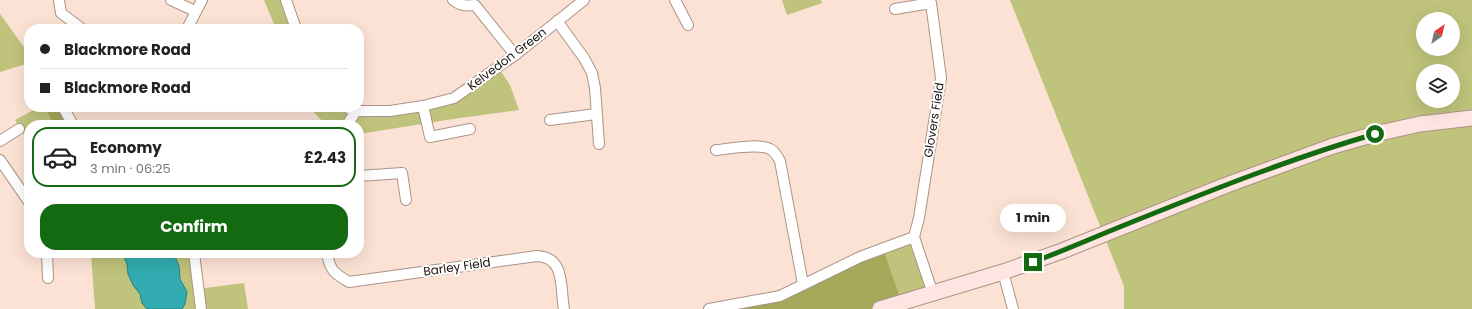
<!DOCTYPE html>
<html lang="en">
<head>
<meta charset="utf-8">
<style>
	:root { --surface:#fff; --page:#f2f2f2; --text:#222; --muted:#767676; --line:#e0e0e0; --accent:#146a11 }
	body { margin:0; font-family:Poppins,sans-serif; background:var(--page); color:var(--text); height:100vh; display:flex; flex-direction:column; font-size:15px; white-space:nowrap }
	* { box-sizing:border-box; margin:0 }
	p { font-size:13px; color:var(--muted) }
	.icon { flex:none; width:22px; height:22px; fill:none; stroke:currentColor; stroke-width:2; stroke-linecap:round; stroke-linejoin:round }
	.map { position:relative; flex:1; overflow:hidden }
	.sheet { position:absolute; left:24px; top:120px; width:340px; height:138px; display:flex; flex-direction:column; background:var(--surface); border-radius:16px; box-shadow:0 4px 16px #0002 }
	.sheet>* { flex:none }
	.guide { position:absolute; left:24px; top:24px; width:340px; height:88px; border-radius:16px; box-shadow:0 4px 16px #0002; display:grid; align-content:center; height:88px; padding:0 16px; background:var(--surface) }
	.needle { width:26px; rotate:34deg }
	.buttons { position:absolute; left:1416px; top:12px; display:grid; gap:8px }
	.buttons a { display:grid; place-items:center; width:44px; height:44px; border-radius:50%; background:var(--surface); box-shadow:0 4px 16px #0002; font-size:20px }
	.end { position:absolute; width:18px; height:18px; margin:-9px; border:5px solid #146a11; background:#fff; box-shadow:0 0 0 2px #fff }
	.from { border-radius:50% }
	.bubble { position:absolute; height:28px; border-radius:14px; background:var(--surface); box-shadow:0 4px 16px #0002; font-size:13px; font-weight:700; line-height:28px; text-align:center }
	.guide b { display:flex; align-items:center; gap:14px; height:38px; font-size:15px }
	.guide b+b { border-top:1px solid var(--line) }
	.guide i { width:10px; height:10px; background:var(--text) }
	ul { padding:7px 0 0; list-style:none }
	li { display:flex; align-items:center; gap:12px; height:60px; margin:0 8px 6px; padding:0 8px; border:2px solid transparent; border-radius:16px }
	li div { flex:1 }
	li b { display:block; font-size:15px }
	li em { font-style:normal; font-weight:700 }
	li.selected { border-color:var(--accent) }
	li>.icon { width:36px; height:36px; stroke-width:1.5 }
	.button { display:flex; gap:8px; margin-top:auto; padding:8px 16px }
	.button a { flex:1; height:46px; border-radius:16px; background:var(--accent); color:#fff; font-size:16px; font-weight:700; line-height:46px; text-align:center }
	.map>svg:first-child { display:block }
	.green { fill:#bfc37b; fill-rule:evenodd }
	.forest { fill:#a4a858 }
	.water { fill:#32acb0; stroke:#2b7e7f }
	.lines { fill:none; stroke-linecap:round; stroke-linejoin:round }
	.street-casing { stroke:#ab9487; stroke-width:12 }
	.secondary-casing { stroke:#ab9487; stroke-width:17 }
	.street { stroke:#fff; stroke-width:10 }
	.secondary { stroke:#fee5e1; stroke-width:15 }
	.route { stroke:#146a11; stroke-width:5 }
	.labels { text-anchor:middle; stroke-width:4; stroke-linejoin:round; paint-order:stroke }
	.street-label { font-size:12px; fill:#1a110d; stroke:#fff }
</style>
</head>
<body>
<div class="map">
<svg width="1472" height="309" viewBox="0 0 1472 309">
	<rect width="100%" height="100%" fill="#fbe2d4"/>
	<g class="green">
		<path d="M264 0H286L296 29H276Z"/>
		<path d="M782 0H821L822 3 787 15Z"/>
		<path d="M1010 0H1472V309H1124V286ZM1423 19H1453V49H1423ZM1423 71H1453V101H1423Z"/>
		<path d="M0 14 29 54V63L0 72Z"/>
		<path d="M498 67 510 85 519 110 453 119 359 134V125H326L309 107H346L357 111 454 98Z"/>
		<path d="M39 107H45L52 120 44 125H29V135L25 137 15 120Z"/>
		<path d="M914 237 933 294 902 303 883 248Z"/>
		<path d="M91 253H194L198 289 244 283 248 309H95Z"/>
	</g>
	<g class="forest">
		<path d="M45 107H63L73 125H54Z"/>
		<path d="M883 248 902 303 880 309H709L780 296Z"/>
	</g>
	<path class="water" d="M122 253 174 254 179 266 180 279 187 292 185 304 182 309H147L142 303 140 294 133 285 128 274 127 264Z"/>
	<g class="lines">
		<g class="street-casing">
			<g id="street">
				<path d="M59 0 61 13 81 28"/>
				<path d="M171 0 195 11"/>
				<path d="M286 0 296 29"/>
				<path d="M453 0C461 6 466 6 475 5L515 55"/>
				<path d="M675 0 688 25"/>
				<path d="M895 9 931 3 941 78 919 218 914 237"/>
				<path d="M557 21 584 58 592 73 595 88 599 144"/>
				<path d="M187 29 202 0"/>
				<path d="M423 106 430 137 470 129"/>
				<path d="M63 107 73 125"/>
				<path d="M346 107 356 111H390L423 106 454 98 515 55 584 0"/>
				<path d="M550 120 596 114"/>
				<path d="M347 125 356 111"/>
				<path d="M0 141 19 129"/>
				<path d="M716 150C730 149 757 143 770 149 775 151 777 156 780 161L803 284"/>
				<path d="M0 160 29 202"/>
				<path d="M359 176 402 173 406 200"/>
				<path d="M47 253 48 278"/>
				<path d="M194 253 201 309"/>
				<path d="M327 253C330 271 335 274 349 282L537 256C566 257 560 289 564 309"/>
				<path d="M1003 272 1013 309"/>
				<path d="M709 309 780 296 860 257 914 237 933 294"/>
			</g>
		</g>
		<g class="secondary-casing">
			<path id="secondary" d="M880 309 1003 272 1062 251 1224 186 1333 146 1375 134 1420 124 1472 118"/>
		</g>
		<use href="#street" class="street"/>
		<use href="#secondary" class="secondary"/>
	</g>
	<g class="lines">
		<path class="route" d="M1033 262C1066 250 1099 235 1132 222 1212 190 1292 158 1375 134"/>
	</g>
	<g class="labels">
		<g class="street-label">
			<text transform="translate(507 59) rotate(-37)" y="4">Kelvedon Green</text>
			<text transform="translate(934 120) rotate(-81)" y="4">Glovers Field</text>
			<text transform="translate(457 267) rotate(-8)" y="4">Barley Field</text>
		</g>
	</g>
</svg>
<div class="buttons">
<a><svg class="needle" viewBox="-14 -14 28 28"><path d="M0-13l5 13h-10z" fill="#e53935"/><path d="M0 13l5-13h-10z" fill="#767676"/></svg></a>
<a><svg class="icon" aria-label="layers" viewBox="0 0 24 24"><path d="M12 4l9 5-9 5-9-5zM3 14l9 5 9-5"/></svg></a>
</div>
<i class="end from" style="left:1375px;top:134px"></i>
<i class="end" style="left:1033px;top:262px"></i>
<div class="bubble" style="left:1000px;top:204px;width:66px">1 min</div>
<div class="guide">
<b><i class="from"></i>Blackmore Road</b>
<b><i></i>Blackmore Road</b>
</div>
<section class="sheet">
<ul>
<li class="selected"><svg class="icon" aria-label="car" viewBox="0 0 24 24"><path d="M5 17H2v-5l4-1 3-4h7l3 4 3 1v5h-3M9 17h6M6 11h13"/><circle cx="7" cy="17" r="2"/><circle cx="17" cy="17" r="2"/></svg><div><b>Economy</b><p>3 min · 06:25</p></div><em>£2.43</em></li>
</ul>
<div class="button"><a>Confirm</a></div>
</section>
</div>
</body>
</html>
